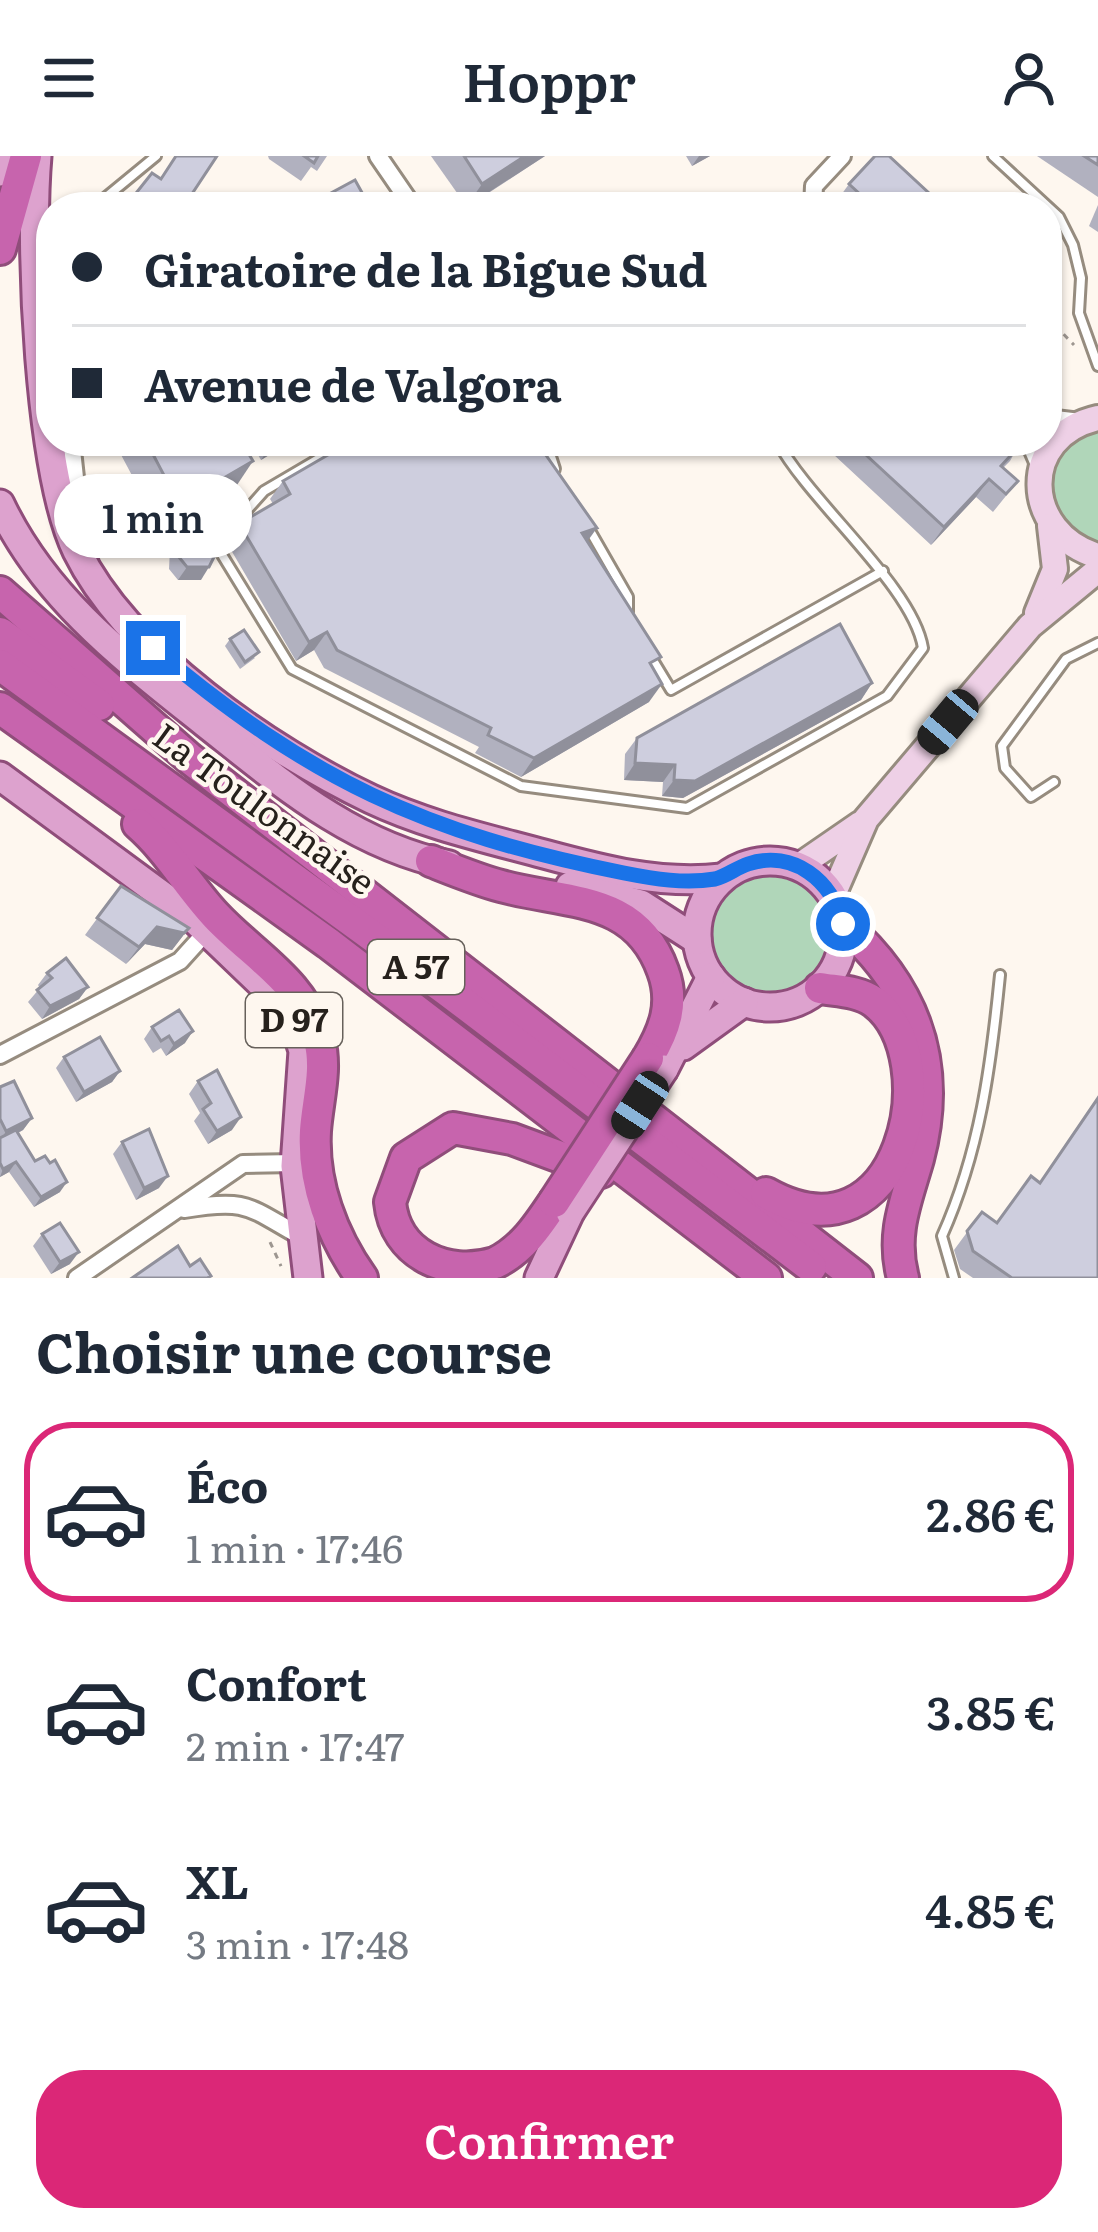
<!DOCTYPE html>
<html lang="fr">
<head>
<meta charset="utf-8">
<style>
	:root { --surface:#fff; --page:#f2f2f3; --text:#1f2937; --muted:#747a83; --line:#e0e1e3; --accent:#db2777 }
	body { margin:0; font-family:Literata,serif; background:var(--page); color:var(--text); height:100vh; display:flex; flex-direction:column; font-size:45px; white-space:nowrap }
	* { box-sizing:border-box; margin:0 }
	p { font-size:39px; color:var(--muted) }
	.icon { flex:none; width:66px; height:66px; fill:none; stroke:currentColor; stroke-width:2; stroke-linecap:round; stroke-linejoin:round }
	.map { position:relative; height:1122px; overflow:hidden }
	.drawer { display:flex; flex-direction:column; background:var(--surface); flex:1 }
	.drawer>* { flex:none }
	.hud { position:absolute; left:36px; top:36px; width:1026px; height:264px; border-radius:48px; box-shadow:0 3px 9px #0004; display:grid; align-content:center; height:264px; padding:0 36px; background:var(--surface) }
	.end { position:absolute; width:54px; height:54px; margin:-27px; border:15px solid #1a73e8; background:#fff; box-shadow:0 0 0 6px #fff }
	.from { border-radius:50% }
	.bubble { position:absolute; height:84px; border-radius:42px; background:var(--surface); box-shadow:0 3px 9px #0004; font-size:39px; font-weight:600; line-height:84px; text-align:center }
	.car { position:absolute; width:36px; height:72px; margin:-36px -18px; border-radius:15px; box-shadow:0 0 9px 3px #0007; background:linear-gradient(#222 24%,#8ab4d8 0 40%,#222 0 76%,#8ab4d8 0 86%,#222 0) }
	.hud b { display:flex; align-items:center; gap:42px; height:114px; font-size:45px }
	.hud b+b { border-top:3px solid var(--line) }
	.hud i { width:30px; height:30px; background:var(--text) }
	ul { padding:0; list-style:none }
	li { display:flex; align-items:center; gap:36px; height:180px; margin:0 24px 18px; padding:0 12px; border:6px solid transparent; border-radius:48px }
	li div { flex:1 }
	li b { display:block; font-size:45px }
	li em { font-style:normal; font-weight:600 }
	li.current { border-color:var(--accent) }
	li>.icon { width:108px; height:108px; stroke-width:1.5 }
	h2 { padding:0 36px; font-size:54px; line-height:144px }
	.action { display:flex; gap:24px; margin-top:auto; padding:24px 36px }
	.action a { flex:1; height:138px; border-radius:48px; background:var(--accent); color:#fff; font-size:48px; font-weight:600; line-height:138px; text-align:center }
	header { display:flex; justify-content:space-between; align-items:center; height:156px; padding:0 36px; background:var(--surface); font-size:54px; font-weight:600 }
	.map>svg:first-child { display:block }
	.green { fill:#b0d6b9 }
	.lines { fill:none; stroke-linecap:round; stroke-linejoin:round }
	.service-casing { stroke:#968c7f; stroke-width:14 }
	.minor-casing { stroke:#968c7f; stroke-width:22 }
	.secondary-casing { stroke:#968c7f; stroke-width:30 }
	.primary-casing { stroke:#8f4d7a; stroke-width:33 }
	.motorway-casing { stroke:#8f4d7a; stroke-width:36 }
	.path { stroke:#9d9690; stroke-width:3; stroke-dasharray:6 6; stroke-linecap:butt }
	.service { stroke:#fff; stroke-width:8 }
	.minor { stroke:#fff; stroke-width:16 }
	.secondary { stroke:#eed0e6; stroke-width:24 }
	.primary { stroke:#dda2ce; stroke-width:27 }
	.motorway { stroke:#c764ad; stroke-width:30 }
	.primary-bridge-casing { stroke:#8f4d7a; stroke-width:33; stroke-linecap:butt }
	.motorway-bridge-casing { stroke:#8f4d7a; stroke-width:36; stroke-linecap:butt }
	.primary-bridge { stroke:#dda2ce; stroke-width:27 }
	.motorway-bridge { stroke:#c764ad; stroke-width:30 }
	.wall { fill:#b1b1bf }
	.shaded-wall { fill:#90909b }
	.building { fill:#cecede; stroke:#90909b; stroke-width:3 }
	.route { stroke:#1a73e8; stroke-width:15 }
	.labels { text-anchor:middle; stroke-width:9; stroke-linejoin:round; paint-order:stroke }
	.shield { fill:#fef7ef; stroke:#67615b; stroke-width:3 }
	.shield-label { font-size:33px; font-weight:bold; fill:#26211c }
	.street-label { font-size:36px; fill:#26211c; stroke:#fef7ef }
</style>
</head>
<body>
<header><svg class="icon" aria-label="menu" viewBox="0 0 24 24"><path d="M4 6h16M4 12h16M4 18h16"/></svg>Hoppr<svg class="icon" aria-label="person" viewBox="0 0 24 24"><circle cx="12" cy="8" r="4"/><path d="M4 21q1-7 8-7t8 7"/></svg></header>
<div class="map">
<svg width="1098" height="1122" viewBox="0 0 1098 1122">
	<rect width="100%" height="100%" fill="#fef7ef"/>
	<g class="green">
		<path d="M1098 262V400L1050 369V293Z"/>
		<circle cx="770" cy="778" r="58"/>
	</g>
	<g class="lines">
		<g class="service-casing">
			<g id="service">
				<path d="M993 0 1059 61 1073 89 1081 122 1079 157 1098 210"/>
				<path d="M94 51 156 0"/>
				<path d="M349 285 264 335 216 389 292 513 521 630 687 652 887 540 923 492C913 430 811 348 777 285"/>
				<path d="M546 285 555 313"/>
				<path d="M589 373 628 441V456"/>
				<path d="M651 501 671 534 883 415"/>
				<path d="M1054 626 1031 641 1005 612 1002 590 1066 503 1098 487"/>
				<path d="M954 1122 942 1080C980 995 991 910 1000 819"/>
			</g>
		</g>
		<g class="minor-casing">
			<g id="minor">
				<path d="M378 0 413 51"/>
				<path d="M813 51 814 30 842 0"/>
				<path d="M1047 262 1080 266"/>
				<path d="M71 285 78 349 92 395"/>
				<path d="M1029 285 1041 313"/>
				<path d="M0 899 180 805 208 774"/>
				<path d="M184 1053C248 1042 248 1051 302 1081"/>
				<path d="M77 1122 243 1008 295 1007"/>
			</g>
		</g>
		<g class="secondary-casing">
			<g id="secondary">
				<path d="M1098 262C1018 280 1022 377 1098 400"/>
				<path d="M1037 457 1055 413 1050 370"/>
				<path d="M799 710 860 668"/>
				<path d="M833 739 866 663 1030 470 1098 414"/>
			</g>
		</g>
		<g class="primary-casing">
			<g id="primary">
				<path d="M37 0C29 90 39 316 77 395 127 497 270 595 371 643 426 669 485 682 544 698 603 714 660 729 722 722"/>
				<path d="M0 16 4 0"/>
				<path d="M0 348C45 443 125 503 205 567 281 627 352 689 449 709"/>
				<path d="M0 620 193 762 291 856 303 895 295 1010 308 1122"/>
				<circle cx="770" cy="778" r="73"/>
				<path d="M570 730 641 748 697 784"/>
				<path d="M683 890 744 846"/>
				<path d="M664 913 711 821"/>
				<path d="M539 1122 570 1056"/>
			</g>
		</g>
		<g class="motorway-casing">
			<g id="motorway">
				<path d="M0 93 26 0"/>
				<path d="M0 436 189 602 857 1122"/>
				<path d="M0 477 99 549"/>
				<path d="M0 509 445 833 811 1111"/>
				<path d="M0 552 328 787 766 1122"/>
				<path d="M138 668C168 694 188 730 215 759 253 800 305 826 319 884 327 914 317 945 315 975 312 1027 332 1080 362 1122"/>
				<path d="M431 705C454 714 478 724 501 730 567 748 636 739 663 815 675 847 665 874 648 902"/>
				<path d="M843 768C916 832 943 908 918 1003 906 1045 891 1078 903 1122"/>
				<path d="M766 1037C903 1114 947 901 874 846 859 835 838 835 820 832"/>
				<path d="M554 1046C538 1070 522 1094 495 1107 446 1122 395 1098 390 1046L406 1002 453 972 512 983 601 1016"/>
			</g>
		</g>
		<g class="path">
			<path d="M1047 161 1074 189"/>
			<path d="M270 1086 281 1110"/>
		</g>
		<use href="#service" class="service"/>
		<use href="#minor" class="minor"/>
		<use href="#secondary" class="secondary"/>
		<use href="#primary" class="primary"/>
		<use href="#motorway" class="motorway"/>
		<g class="primary-bridge-casing">
			<path id="primary-bridge" d="M570 1056 664 913"/>
		</g>
		<g class="motorway-bridge-casing">
			<path id="motorway-bridge" d="M554 1046 648 902"/>
		</g>
		<use href="#primary-bridge" class="primary-bridge"/>
		<use href="#motorway-bridge" class="motorway-bridge"/>
	</g>
	<g class="wall">
		<path d="M268 0H327L317 15 311 11 301 25 269 3Z"/>
		<path d="M431 0H545L467 51Z"/>
		<path d="M686 0H710L692 10Z"/>
		<path d="M1037 0H1098V41Z"/>
		<path d="M849 28 944 51H841L836 46Z"/>
		<path d="M1098 49V76L1089 70Z"/>
		<path d="M104 285H241L235 332 174 367 201 424H178L169 413 170 392 163 379 170 369 161 374 119 295 112 299Z"/>
		<path d="M250 285H292L261 304Z"/>
		<path d="M819 285H1021L1010 305 1003 312 1018 325 993 356 976 341 931 389Z"/>
		<path d="M283 325 587 386 653 513 649 546 521 621 475 597 479 591 324 512 314 494 296 505 231 394 234 381 247 363 273 348 270 343Z"/>
		<path d="M230 483 255 502 240 513 225 490Z"/>
		<path d="M872 527 861 544 683 642 662 640 663 626 624 624 625 598 637 582Z"/>
		<path d="M121 730 189 772 172 794 145 788 126 808 85 779Z"/>
		<path d="M47 817 88 831 79 843 42 863 28 846 40 832 38 829Z"/>
		<path d="M152 871 185 887 166 900 161 892 153 897 144 883Z"/>
		<path d="M64 901 120 915 112 926 76 946 56 912Z"/>
		<path d="M198 925 232 974 208 988 194 965 200 957 189 938Z"/>
		<path d="M0 931 32 962 23 974 18 977 35 1005 60 1036 34 1051 9 1016 0 1021Z"/>
		<path d="M122 986 159 1032 136 1044 113 998Z"/>
		<path d="M1040 1026 1098 1122H973L960 1113 954 1094 982 1056 997 1067Z"/>
		<path d="M42 1078 70 1108 51 1118 33 1090Z"/>
	</g>
	<g class="shaded-wall">
		<path d="M525 0H545L466 51 482 28Z"/>
		<path d="M699 0H710L692 10Z"/>
		<path d="M122 285H126L119 295 112 299Z"/>
		<path d="M274 285H292L261 304Z"/>
		<path d="M253 305 235 332 161 374 179 348Z"/>
		<path d="M989 323 976 341 931 389 944 371Z"/>
		<path d="M597 372 584 390 582 377Z"/>
		<path d="M187 411H209L201 424H178Z"/>
		<path d="M327 476 314 494 296 505 309 486Z"/>
		<path d="M872 527 861 544 683 642 662 640 674 624Z"/>
		<path d="M662 528 649 546 521 621 534 602Z"/>
		<path d="M635 607 675 609 663 626 624 624Z"/>
		<path d="M157 771 189 772 172 794 145 788 126 808 139 791Z"/>
		<path d="M88 831 79 843 42 863 50 850Z"/>
		<path d="M193 875 185 887 166 900 174 888Z"/>
		<path d="M120 915 112 926 76 946 84 936Z"/>
		<path d="M241 961 232 974 208 988 217 975Z"/>
		<path d="M32 962 23 974 0 986 6 975Z"/>
		<path d="M16 1006 9 1016 0 1021 3 1013Z"/>
		<path d="M168 1020 159 1032 136 1044 144 1032Z"/>
		<path d="M67 1026 60 1036 34 1051 41 1041Z"/>
		<path d="M79 1096 70 1108 51 1118 60 1106Z"/>
	</g>
	<g class="building">
		<path d="M176 0H217L186 47 187 51H125L152 17 161 23Z"/>
		<path d="M304 0H318L314 7Z"/>
		<path d="M464 0H525L482 28Z"/>
		<path d="M875 0H889L944 51H874L849 28Z"/>
		<path d="M1084 0H1098V9Z"/>
		<path d="M355 24 370 51H305Z"/>
		<path d="M146 285H241L253 305 179 348Z"/>
		<path d="M352 285H536L597 372 582 377 661 501 650 507 662 528 534 602 488 579 491 572 337 494 327 476 309 486 244 376 247 363 290 338 283 325Z"/>
		<path d="M851 285H1021L1022 287 1001 310 1018 325 1006 338 989 323 944 371Z"/>
		<path d="M172 366 205 373 221 387 209 411H187L178 400 179 379Z"/>
		<path d="M840 468 872 527 695 625 674 624 675 609 635 607 637 582Z"/>
		<path d="M244 474 259 496 245 506 230 483Z"/>
		<path d="M121 730 189 772 184 777 157 771 139 791 97 762Z"/>
		<path d="M66 802 88 831 50 850 37 834 52 822 47 817Z"/>
		<path d="M179 854 193 875 174 888 169 880 161 885 152 871Z"/>
		<path d="M100 881 120 915 84 936 64 901Z"/>
		<path d="M217 914 241 961 217 975 203 953 211 947 198 925Z"/>
		<path d="M14 925 32 962 6 975 0 963V931Z"/>
		<path d="M1098 942V1122H1012L973 1095 967 1075 982 1056 997 1067 1031 1020 1040 1027Z"/>
		<path d="M149 973 168 1020 144 1032 122 986Z"/>
		<path d="M16 974 35 1005 45 1000 50 1007 55 1004 67 1026 41 1041 16 1006 3 1013 0 1007V982Z"/>
		<path d="M60 1067 79 1096 60 1106 42 1078Z"/>
		<path d="M178 1090 190 1110 200 1103 211 1120 207 1122H132Z"/>
	</g>
	<g class="lines">
		<path class="route" d="M153 492C310 624 423 677 624 717 654 723 685 728 715 723 727 720 736 712 748 708 793 693 833 725 843 768"/>
	</g>
	<g class="labels">
		<g class="shield">
			<rect x="368" y="784" width="96" height="54" rx="9"/>
			<rect x="246" y="837" width="96" height="54" rx="9"/>
		</g>
		<g class="shield-label">
			<text x="416" y="823">A 57</text>
			<text x="294" y="876">D 97</text>
		</g>
		<g class="street-label">
			<text transform="translate(264 653) rotate(36)" y="13">La Toulonnaise</text>
		</g>
	</g>
</svg>
<i class="end from" style="left:843px;top:768px"></i>
<i class="end" style="left:153px;top:492px"></i>
<div class="bubble" style="left:54px;top:318px;width:198px">1 min</div>
<i class="car" style="left:948px;top:566px;rotate:220deg"></i>
<i class="car" style="left:640px;top:949px;rotate:213deg"></i>
<div class="hud">
<b><i class="from"></i>Giratoire de la Bigue Sud</b>
<b><i></i>Avenue de Valgora</b>
</div>
</div>
<section class="drawer">
<h2>Choisir une course</h2>
<ul>
<li class="current"><svg class="icon" aria-label="car" viewBox="0 0 24 24"><path d="M5 17H2v-5l4-1 3-4h7l3 4 3 1v5h-3M9 17h6M6 11h13"/><circle cx="7" cy="17" r="2"/><circle cx="17" cy="17" r="2"/></svg><div><b>Éco</b><p>1 min · 17:46</p></div><em>2.86 €</em></li>
<li><svg class="icon" aria-label="car" viewBox="0 0 24 24"><path d="M5 17H2v-5l4-1 3-4h7l3 4 3 1v5h-3M9 17h6M6 11h13"/><circle cx="7" cy="17" r="2"/><circle cx="17" cy="17" r="2"/></svg><div><b>Confort</b><p>2 min · 17:47</p></div><em>3.85 €</em></li>
<li><svg class="icon" aria-label="car" viewBox="0 0 24 24"><path d="M5 17H2v-5l4-1 3-4h7l3 4 3 1v5h-3M9 17h6M6 11h13"/><circle cx="7" cy="17" r="2"/><circle cx="17" cy="17" r="2"/></svg><div><b>XL</b><p>3 min · 17:48</p></div><em>4.85 €</em></li>
</ul>
<div class="action"><a>Confirmer</a></div>
</section>
</body>
</html>
